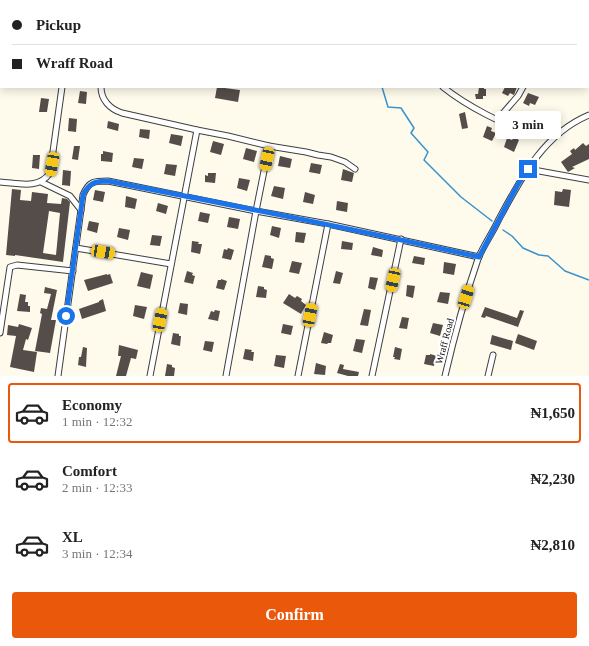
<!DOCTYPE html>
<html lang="en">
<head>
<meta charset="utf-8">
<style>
	:root { --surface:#fff; --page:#f6f6f6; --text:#222; --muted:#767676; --line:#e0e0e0; --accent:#ea580c }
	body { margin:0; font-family:Georgia,serif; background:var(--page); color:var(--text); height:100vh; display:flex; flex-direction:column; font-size:15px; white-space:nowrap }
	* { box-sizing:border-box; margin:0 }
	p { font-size:13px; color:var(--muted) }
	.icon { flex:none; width:22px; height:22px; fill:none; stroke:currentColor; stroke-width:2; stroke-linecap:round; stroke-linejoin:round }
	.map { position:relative; height:376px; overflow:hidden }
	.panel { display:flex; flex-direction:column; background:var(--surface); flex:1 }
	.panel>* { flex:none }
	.top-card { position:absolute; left:0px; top:0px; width:589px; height:88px; box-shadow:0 2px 10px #0003; display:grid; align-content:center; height:88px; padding:0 12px; background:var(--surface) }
	.end { position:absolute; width:18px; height:18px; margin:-9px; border:5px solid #1a73e8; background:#fff; box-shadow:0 0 0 2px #fff }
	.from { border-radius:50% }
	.bubble { position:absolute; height:28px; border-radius:4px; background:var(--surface); box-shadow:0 2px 10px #0003; font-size:13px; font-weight:800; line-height:28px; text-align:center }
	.car { position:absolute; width:12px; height:24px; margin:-12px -6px; border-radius:5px; box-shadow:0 0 3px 1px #0007; background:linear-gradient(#f5c518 24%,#345 0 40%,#f5c518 0 76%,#345 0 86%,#f5c518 0) }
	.top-card b { display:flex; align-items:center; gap:14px; height:38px; font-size:15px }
	.top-card b+b { border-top:1px solid var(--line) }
	.top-card i { width:10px; height:10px; background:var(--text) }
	ul { padding:7px 0 0; list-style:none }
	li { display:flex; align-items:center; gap:12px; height:60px; margin:0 8px 6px; padding:0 4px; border:2px solid transparent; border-radius:4px }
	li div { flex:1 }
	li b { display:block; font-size:15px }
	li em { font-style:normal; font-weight:800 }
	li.selected { border-color:var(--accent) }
	li>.icon { width:36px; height:36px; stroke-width:1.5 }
	.button { display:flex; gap:8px; margin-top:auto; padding:8px 12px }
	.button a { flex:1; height:46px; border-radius:4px; background:var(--accent); color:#fff; font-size:16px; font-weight:800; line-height:46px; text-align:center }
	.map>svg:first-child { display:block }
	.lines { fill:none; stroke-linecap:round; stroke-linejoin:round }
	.stream { stroke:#3693ce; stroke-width:1.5 }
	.building { fill:#554d49; fill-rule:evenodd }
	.minor-casing { stroke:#3f3f3f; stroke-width:7 }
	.minor { stroke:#fff; stroke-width:5 }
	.route { stroke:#1a73e8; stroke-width:5 }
	.labels { text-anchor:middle; stroke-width:4; stroke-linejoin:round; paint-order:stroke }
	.street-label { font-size:10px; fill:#0c0c0c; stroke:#fff }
</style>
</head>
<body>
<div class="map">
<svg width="589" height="376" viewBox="0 0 589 376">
	<rect width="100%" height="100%" fill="#fffbec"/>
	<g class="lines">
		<g class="stream">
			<path d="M332 0 333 1"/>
			<path d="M382 87 388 107 401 108 414 128 411 133 428 152 424 160 461 197 492 221"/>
			<path d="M503 230 512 236 523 248 539 255 548 256 565 271 589 280"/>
		</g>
	</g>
	<g class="building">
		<path d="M217 87 240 90 238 102 215 98Z"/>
		<path d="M479 87H484V89H486V96H483V99H476L475 94H478Z"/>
		<path d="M505 87H517L514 95 510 93 508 96 502 93Z"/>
		<path d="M80 91 87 92 86 104 78 103Z"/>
		<path d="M528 93 539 97 535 105 530 103 529 106 523 103Z"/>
		<path d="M41 98 49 99 47 112H39Z"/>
		<path d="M465 112 468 128 462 129 459 114Z"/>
		<path d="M69 118 77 119 76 132 68 131Z"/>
		<path d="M108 121 119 124 118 131 107 128Z"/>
		<path d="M487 126 492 128 491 131 496 133 492 141 483 137Z"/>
		<path d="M140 129 150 130 149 139 139 137Z"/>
		<path d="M171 134 183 136 181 146 169 143Z"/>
		<path d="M514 137 519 140 514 152 504 147 507 138 512 140Z"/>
		<path d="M213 141 224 144 221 155 210 152Z"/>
		<path d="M583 143 586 146 589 144V159L572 167 575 168 568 172 561 162 572 154 570 151 574 148 575 150Z"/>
		<path d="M74 146H80L78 160 72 159Z"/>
		<path d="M246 148 257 151 254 162 243 159Z"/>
		<path d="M103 151 113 153 112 162 101 161V154H103Z"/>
		<path d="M33 155H40L39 169 32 168Z"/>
		<path d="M280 156 292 159 290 168 278 166Z"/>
		<path d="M134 158 144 159 142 169 132 167Z"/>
		<path d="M311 163 322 165 320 174 309 172Z"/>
		<path d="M166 164 177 165 175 176 164 174Z"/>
		<path d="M343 169 354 173 352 182 341 180Z"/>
		<path d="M63 170 71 171 70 186 62 185Z"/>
		<path d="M208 173H216L215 183 205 182V175L208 176Z"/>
		<path d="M239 178 250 180 247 191 237 188Z"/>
		<path d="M274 186 285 188 283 199 271 196Z"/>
		<path d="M12 189 21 190 20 200 31 201 32 192 48 194 47 203 61 204 62 198 67 199 70 202 63 262 15 255V256L6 255ZM49 211 60 213 56 255 43 253Z"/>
		<path d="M563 189 571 190 569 207 554 205 555 191 562 192Z"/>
		<path d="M95 190 105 192 103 202 93 200Z"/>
		<path d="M305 192 315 195 313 204 303 202Z"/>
		<path d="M126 196 137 199 135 209 125 207Z"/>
		<path d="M337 201 348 203 347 212 336 210Z"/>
		<path d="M158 203 168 206 166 214 156 211Z"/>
		<path d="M200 212 210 214 208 223 198 221Z"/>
		<path d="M229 217 240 219 238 229 227 227Z"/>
		<path d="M89 221 99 223 97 233 87 230Z"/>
		<path d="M272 226 281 228 279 238 270 235Z"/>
		<path d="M119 228 130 230 128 240 117 237Z"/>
		<path d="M296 232 306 233 304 243 295 242Z"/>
		<path d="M152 235 162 236 160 246 150 245Z"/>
		<path d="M192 241 199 242 198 244H202L200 254 191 252Z"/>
		<path d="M342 241 353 243 352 250 341 249Z"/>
		<path d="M373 247 383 250 382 257 371 255Z"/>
		<path d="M228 248 234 250 231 260 222 258 224 249 227 250Z"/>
		<path d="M265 255 271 256V258L274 259 272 269 262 267Z"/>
		<path d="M414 256 425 258 424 265 412 263Z"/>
		<path d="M292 261 302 263 299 274 289 272Z"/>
		<path d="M444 262 456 264 454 275 443 273Z"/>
		<path d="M187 271 193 273 192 275 195 276 193 284 184 282Z"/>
		<path d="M336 271 343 273 340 284 333 283Z"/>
		<path d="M141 272 153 275 150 289 137 286Z"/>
		<path d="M107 274V275L110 274 113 283 88 291 84 280Z"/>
		<path d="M370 277 378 278 375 290 368 288Z"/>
		<path d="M221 279 227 281 224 290 216 288 218 280H221Z"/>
		<path d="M407 285 415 286 413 298 406 296Z"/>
		<path d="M258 286 264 287V289L267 290 266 298 256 297Z"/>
		<path d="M45 287 57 290 51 320H56L50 353 35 351 42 314 40 313 41 308 47 309 51 294 44 293Z"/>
		<path d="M440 292 450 293 448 304 437 302Z"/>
		<path d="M20 294 26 295 25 302H28V306H30V312L17 311Z"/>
		<path d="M289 294 295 298 297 296 302 299 301 301 306 305 301 314 283 303Z"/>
		<path d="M103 299 106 311 82 319 79 309 99 302V301Z"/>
		<path d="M180 303 188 304 187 315 178 313Z"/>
		<path d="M135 305 147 307 144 319 133 316Z"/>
		<path d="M485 307 517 318 520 310 524 311 518 327 486 316 485 318 481 317Z"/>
		<path d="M364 309 371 310 368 326 360 325Z"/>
		<path d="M215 310 220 311 218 321 208 319 211 311 214 312Z"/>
		<path d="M402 317 409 318 407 329 399 328Z"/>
		<path d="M433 323 443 325 440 336 430 333Z"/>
		<path d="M19 324 32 328 28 340 26 339 23 350 37 352 34 372 10 367 16 336 7 335 8 325 18 327Z"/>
		<path d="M283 324 293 326 291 335 281 333Z"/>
		<path d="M324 332 333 335 331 343H328L327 344 321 343Z"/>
		<path d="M173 333 179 334V336H181L180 346 171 344Z"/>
		<path d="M518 334 537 341 534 350 515 343Z"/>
		<path d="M492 335 513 341 511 350 490 344Z"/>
		<path d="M356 339 365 340 362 353 353 351Z"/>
		<path d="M205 341 214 342 212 352 203 350Z"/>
		<path d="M119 345 138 350 136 359 131 358 126 376H116L121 356H118Z"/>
		<path d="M83 347 87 348 86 367 78 365 79 357H81Z"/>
		<path d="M395 347 402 349 400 360 394 359 395 357H393Z"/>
		<path d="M245 349 252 350 251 352H254L253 361 243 359Z"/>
		<path d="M430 354 437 356 434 366 424 364 426 355H430Z"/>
		<path d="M276 355 286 356 284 368 274 366Z"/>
		<path d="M316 363 326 366 325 375 314 374Z"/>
		<path d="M167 364 172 365V367L175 368 174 376H165Z"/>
		<path d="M340 364 344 365 343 369 359 372 358 376H348L337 373Z"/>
	</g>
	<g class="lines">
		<g class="minor-casing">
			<g id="minor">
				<path d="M350 0V1"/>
				<path d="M510 0 516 1"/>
				<path d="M374 1V0"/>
				<path d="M420 1V0"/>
				<path d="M460 1V0"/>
				<path d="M552 1 554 0"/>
				<path d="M0 25H1"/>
				<path d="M101 87C101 100 110 109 122 113L197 130 228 136 269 146 306 152 318 155 331 157 345 162 355 169"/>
				<path d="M443 87C464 104 507 128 534 133 542 135 551 133 559 133"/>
				<path d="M498 119 518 96 523 87"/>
				<path d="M528 169 589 180"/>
				<path d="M0 182C18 183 38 190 50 173L62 87"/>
				<path d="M41 182 70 196 81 210"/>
				<path d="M76 248 171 264"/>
				<path d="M0 333 10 267 17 265 73 271"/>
				<path d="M58 376 83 195C89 181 94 181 108 181L256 211 328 224 479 257"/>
				<path d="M150 376 197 130"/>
				<path d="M226 376 256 211 269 146"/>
				<path d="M298 376 328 224"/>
				<path d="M372 376 401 239"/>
				<path d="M445 376C454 337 465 297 478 259 483 246 492 234 498 221 520 180 543 134 589 115"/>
				<path d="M488 376 493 355"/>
			</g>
		</g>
		<use href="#minor" class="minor"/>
	</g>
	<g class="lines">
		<path class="route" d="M66 316 83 195C89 183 95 181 108 181 232 205 356 229 479 257L517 186 528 169"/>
	</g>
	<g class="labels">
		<g class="street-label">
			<text transform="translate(444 341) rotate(-75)" y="4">Wraff Road</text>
		</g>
	</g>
</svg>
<i class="end from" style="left:66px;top:316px"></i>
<i class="end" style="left:528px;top:169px"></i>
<div class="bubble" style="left:495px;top:111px;width:66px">3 min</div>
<i class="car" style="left:267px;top:159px;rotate:192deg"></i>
<i class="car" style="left:52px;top:164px;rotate:190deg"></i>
<i class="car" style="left:103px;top:252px;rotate:100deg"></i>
<i class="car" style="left:393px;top:280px;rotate:192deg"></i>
<i class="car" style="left:466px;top:297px;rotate:17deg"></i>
<i class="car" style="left:310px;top:315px;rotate:11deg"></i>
<i class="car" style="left:160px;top:320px;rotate:11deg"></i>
<div class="top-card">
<b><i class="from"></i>Pickup</b>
<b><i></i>Wraff Road</b>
</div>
</div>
<section class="panel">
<ul>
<li class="selected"><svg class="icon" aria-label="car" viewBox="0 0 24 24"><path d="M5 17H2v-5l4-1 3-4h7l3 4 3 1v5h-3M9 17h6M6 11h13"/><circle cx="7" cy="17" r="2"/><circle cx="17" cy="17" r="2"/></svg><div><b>Economy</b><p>1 min · 12:32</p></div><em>₦1,650</em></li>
<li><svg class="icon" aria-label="car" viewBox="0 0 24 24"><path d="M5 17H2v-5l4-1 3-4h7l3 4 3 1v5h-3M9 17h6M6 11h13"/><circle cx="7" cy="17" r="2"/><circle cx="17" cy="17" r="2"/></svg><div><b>Comfort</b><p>2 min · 12:33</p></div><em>₦2,230</em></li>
<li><svg class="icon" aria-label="car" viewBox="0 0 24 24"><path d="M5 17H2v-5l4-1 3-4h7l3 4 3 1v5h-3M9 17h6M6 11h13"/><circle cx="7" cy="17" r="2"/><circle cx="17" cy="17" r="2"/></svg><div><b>XL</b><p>3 min · 12:34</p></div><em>₦2,810</em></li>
</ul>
<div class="button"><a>Confirm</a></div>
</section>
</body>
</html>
